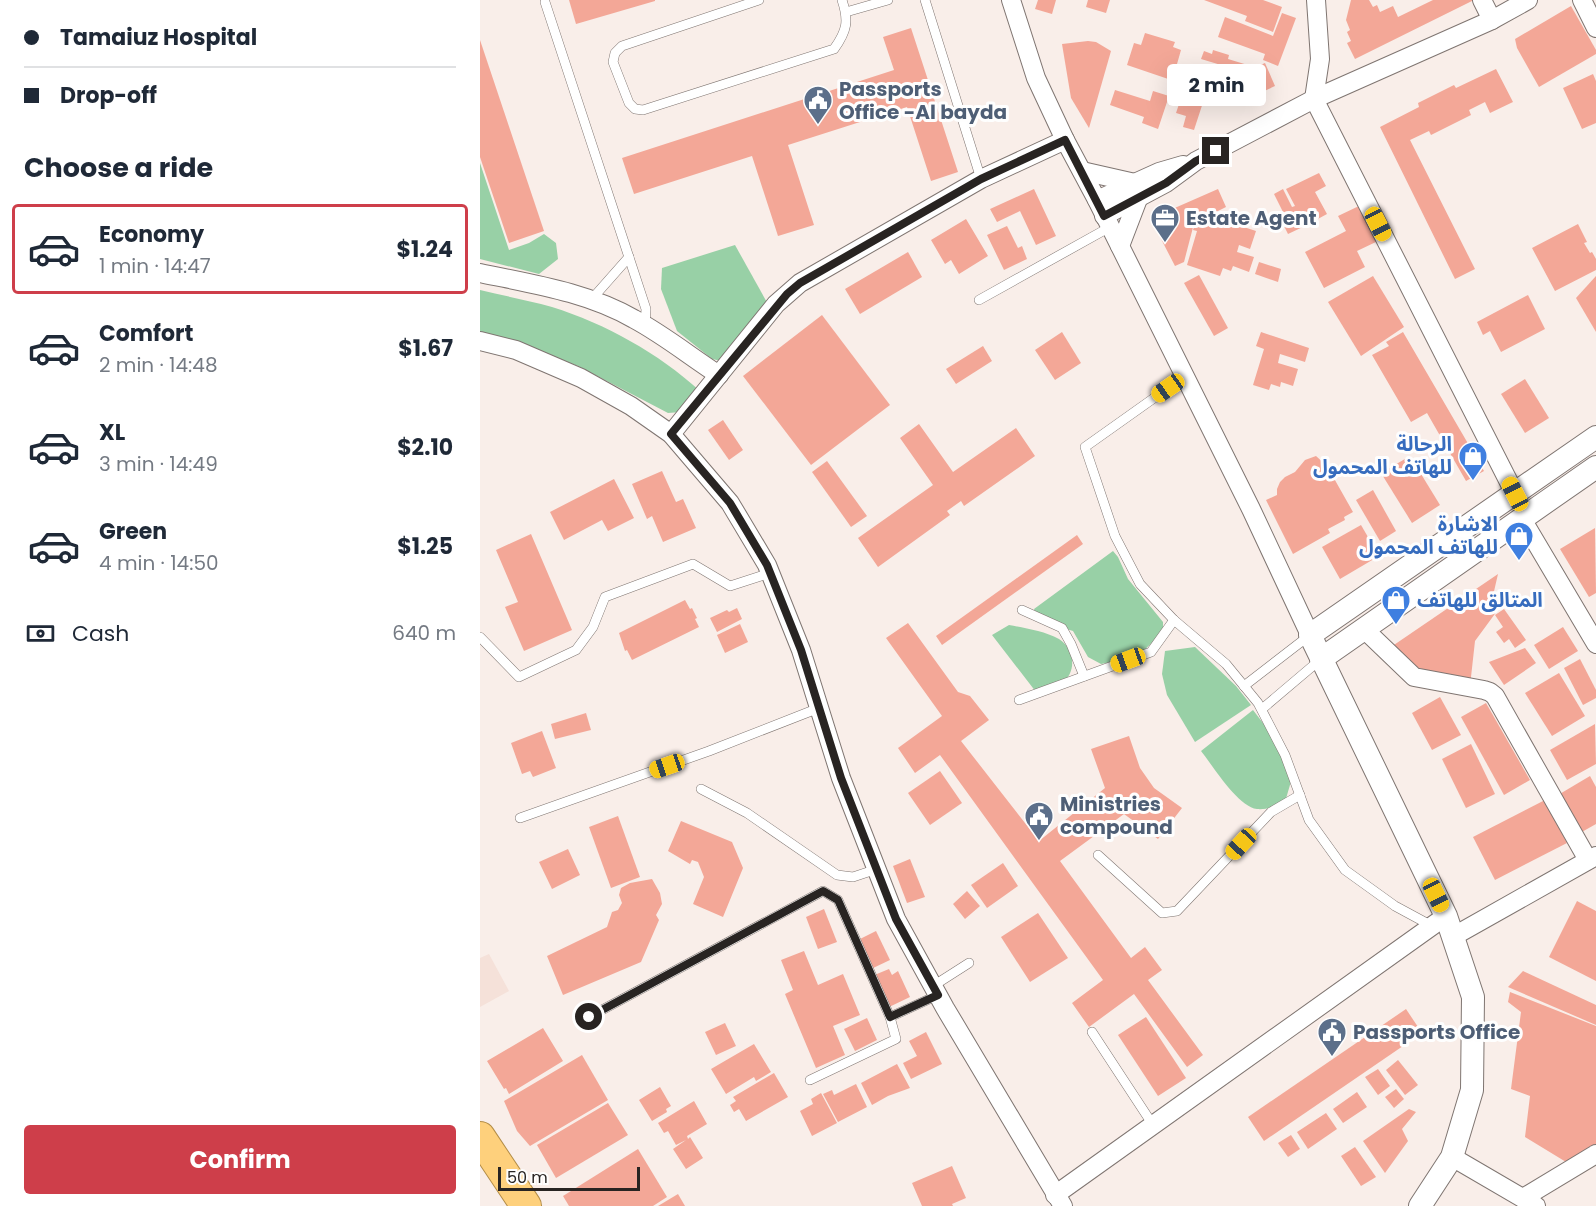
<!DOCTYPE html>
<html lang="en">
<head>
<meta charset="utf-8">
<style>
	:root { --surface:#fff; --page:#f2f2f3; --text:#1f2937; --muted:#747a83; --line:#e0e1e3; --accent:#ce3e4a }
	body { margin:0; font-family:Poppins,"Noto Sans Arabic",sans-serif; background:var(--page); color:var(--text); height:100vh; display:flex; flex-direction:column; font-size:22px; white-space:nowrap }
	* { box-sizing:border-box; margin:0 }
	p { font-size:20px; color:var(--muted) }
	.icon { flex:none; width:33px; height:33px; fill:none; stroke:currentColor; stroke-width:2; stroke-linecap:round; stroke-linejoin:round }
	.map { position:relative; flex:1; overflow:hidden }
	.panel { display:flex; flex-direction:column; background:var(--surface); width:480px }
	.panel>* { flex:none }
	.guide { display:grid; align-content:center; height:132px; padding:0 24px; background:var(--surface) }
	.scale { position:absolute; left:18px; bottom:15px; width:142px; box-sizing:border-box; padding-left:6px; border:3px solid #282422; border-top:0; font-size:16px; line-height:21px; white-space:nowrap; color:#282422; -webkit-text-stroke:4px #fefefe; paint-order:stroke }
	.end { position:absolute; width:27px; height:27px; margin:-14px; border:8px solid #282422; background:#fff; box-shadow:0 0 0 3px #fff }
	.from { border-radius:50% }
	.bubble { position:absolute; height:42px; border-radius:6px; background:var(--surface); box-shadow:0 6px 24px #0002; font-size:20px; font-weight:700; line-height:42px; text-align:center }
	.car { position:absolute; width:18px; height:36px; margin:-18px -9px; border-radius:8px; box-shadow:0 0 4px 2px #0007; background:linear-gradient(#f5c518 24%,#345 0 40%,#f5c518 0 76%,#345 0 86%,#f5c518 0) }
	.guide b { display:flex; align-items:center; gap:21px; height:57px; font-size:22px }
	.guide b+b { border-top:2px solid var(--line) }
	.guide i { width:15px; height:15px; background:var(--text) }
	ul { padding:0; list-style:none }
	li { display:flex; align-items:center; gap:18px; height:90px; margin:0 12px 9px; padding:0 12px; border:3px solid transparent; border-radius:6px }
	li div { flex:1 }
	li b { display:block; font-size:22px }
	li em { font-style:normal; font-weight:700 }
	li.selected { border-color:var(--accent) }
	li>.icon { width:54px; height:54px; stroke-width:1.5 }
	h2 { padding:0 24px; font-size:27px; line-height:72px }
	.pay { display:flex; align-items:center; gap:15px; height:66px; padding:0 24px; font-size:22px }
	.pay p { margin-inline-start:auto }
	.cta { display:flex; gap:12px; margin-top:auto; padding:12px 24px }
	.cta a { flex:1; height:69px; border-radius:6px; background:var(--accent); color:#fff; font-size:24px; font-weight:700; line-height:69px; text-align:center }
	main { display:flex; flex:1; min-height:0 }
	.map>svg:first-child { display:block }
	.built { fill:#f5e1d9 }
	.green { fill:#98d0a6 }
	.building { fill:#f3a797 }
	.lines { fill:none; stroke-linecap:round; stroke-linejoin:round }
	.service-casing { stroke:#7f7571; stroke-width:10 }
	.minor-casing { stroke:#7f7571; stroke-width:20 }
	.tertiary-casing { stroke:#7f7571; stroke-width:24 }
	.trunk-casing { stroke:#b38d48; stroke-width:32 }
	.service { stroke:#fff; stroke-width:9 }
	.minor { stroke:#fff; stroke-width:18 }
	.tertiary { stroke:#fff; stroke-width:22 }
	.trunk { stroke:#fed07c; stroke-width:30 }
	.route { stroke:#282422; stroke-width:8 }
	.labels { text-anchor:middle; stroke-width:6; stroke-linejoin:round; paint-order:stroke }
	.service-label { font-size:20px; font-weight:bold; fill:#4e5e75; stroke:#fefefe; text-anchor:start }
	.shop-label { font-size:20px; font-weight:bold; fill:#366cbe; stroke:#fefefe; text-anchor:end }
</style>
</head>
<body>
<main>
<section class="panel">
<div class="guide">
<b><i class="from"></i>Tamaiuz Hospital</b>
<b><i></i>Drop-off</b>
</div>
<h2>Choose a ride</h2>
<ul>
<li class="selected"><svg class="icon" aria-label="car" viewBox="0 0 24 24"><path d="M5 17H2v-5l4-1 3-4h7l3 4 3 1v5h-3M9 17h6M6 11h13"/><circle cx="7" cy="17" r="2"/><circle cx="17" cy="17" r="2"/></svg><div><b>Economy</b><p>1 min · 14:47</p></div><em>$1.24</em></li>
<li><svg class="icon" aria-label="car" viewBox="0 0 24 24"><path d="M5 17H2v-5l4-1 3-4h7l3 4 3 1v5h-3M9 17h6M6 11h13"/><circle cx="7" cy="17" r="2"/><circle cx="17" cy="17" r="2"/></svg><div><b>Comfort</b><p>2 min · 14:48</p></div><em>$1.67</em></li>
<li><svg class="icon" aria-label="car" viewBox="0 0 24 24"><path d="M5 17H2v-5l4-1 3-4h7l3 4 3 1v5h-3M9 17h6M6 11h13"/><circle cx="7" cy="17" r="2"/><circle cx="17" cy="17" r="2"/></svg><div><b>XL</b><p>3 min · 14:49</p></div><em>$2.10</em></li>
<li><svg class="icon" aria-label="car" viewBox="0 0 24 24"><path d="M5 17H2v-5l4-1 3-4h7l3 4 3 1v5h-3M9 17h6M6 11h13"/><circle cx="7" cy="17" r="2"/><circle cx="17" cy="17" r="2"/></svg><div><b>Green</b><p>4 min · 14:50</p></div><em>$1.25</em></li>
</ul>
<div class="pay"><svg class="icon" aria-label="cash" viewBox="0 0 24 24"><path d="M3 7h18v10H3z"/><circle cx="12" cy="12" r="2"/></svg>Cash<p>640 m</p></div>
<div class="cta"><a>Confirm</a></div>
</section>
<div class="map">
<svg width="1116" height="1206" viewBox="0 0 1116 1206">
	<rect width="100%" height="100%" fill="#f9eee9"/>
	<path class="built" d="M9 954 29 991 0 1007V958Z"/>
	<g class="green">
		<path d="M0 163 29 250 49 243 64 234 76 243 78 259 59 274 0 259Z"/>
		<path d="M255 245 289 306 246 362 232 359 197 331 181 289 182 268Z"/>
		<path d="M0 290C24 296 48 300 72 307 126 324 178 353 220 391L201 412 188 413 98 366 51 348 0 334Z"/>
		<path d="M633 551 638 557 648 579 683 622V632L657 657 621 664 608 657 593 631 570 624 556 616 554 609Z"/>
		<path d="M529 625C545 628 564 631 579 639 595 649 597 672 582 683 575 688 564 690 556 692L512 635Z"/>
		<path d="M715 647 756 686 771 705 715 742 687 695 682 674 685 651Z"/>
		<path d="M773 710 793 736 812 778 805 802C797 806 786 810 777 809 758 807 733 766 721 751Z"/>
	</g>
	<g class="building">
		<path d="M89 0H175V1L96 24Z"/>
		<path d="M558 0H576L572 14 555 9Z"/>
		<path d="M608 0H630L626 13 606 7Z"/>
		<path d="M724 0H783L802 7 793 32 765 21 767 16Z"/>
		<path d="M871 0H889L893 7 897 5 900 12 913 6 918 17 953 0H994L875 59 867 43 871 41 867 32 870 30 866 20Z"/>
		<path d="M1091 6 1116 50V54L1059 87 1037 48 1035 39Z"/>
		<path d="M802 13 816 18 798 66 783 60 785 54 738 37 745 17 793 36Z"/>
		<path d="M431 28 478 172 451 181 427 107 308 145 334 225 298 236 272 156 154 194 142 158 414 70 403 37Z"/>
		<path d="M665 33 695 42 693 47 701 50 697 64 706 67 700 83 647 65 654 43 661 45Z"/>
		<path d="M0 40 64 231 29 243 0 157Z"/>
		<path d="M608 41 616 42 631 51 609 128 591 98 582 44Z"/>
		<path d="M733 50 749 55 748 59 771 66 761 71 721 59 724 51 732 54Z"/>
		<path d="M785 63 795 86 756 104 749 100 760 74Z"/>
		<path d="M1016 69 1033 102 1010 113 1005 102 989 110 991 115 951 135 949 131 930 140 995 269 975 279 900 127 939 107 938 103 974 85 976 88Z"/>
		<path d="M709 74 723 78 722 82 729 84 714 130 703 127 706 116 696 113Z"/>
		<path d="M1113 74 1116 81V123L1102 129 1083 88Z"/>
		<path d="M635 90 670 101 673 91 689 96 678 129 662 123 664 117 630 105Z"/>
		<path d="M839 173 846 186 835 192 847 214 836 220 832 214 824 218 827 225 808 234 798 214 803 212 794 194 803 189 812 207 815 206 806 189Z"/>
		<path d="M554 189 576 236 556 245 540 211 517 222 510 209Z"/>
		<path d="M738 189 746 207 730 215 721 213 776 231 770 249 759 245 757 252 774 257 769 272 753 266 751 271 743 268 740 276 707 265 717 231 713 230 719 212H717L704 262 695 266 679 235 677 228 681 214Z"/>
		<path d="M879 206 898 241 877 251 885 267 844 288 825 252 866 231 858 216Z"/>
		<path d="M486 219 508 256 479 274 471 260 465 264 451 240Z"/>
		<path d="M1098 224 1107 242 1104 243 1110 253 1112 252 1116 259V270L1075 291 1052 248Z"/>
		<path d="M527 226 538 248 542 246 547 259 524 270 507 235Z"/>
		<path d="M428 252 442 277 380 314 365 289Z"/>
		<path d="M779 262 801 269 798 282 775 274Z"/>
		<path d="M719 275 748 328 734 336 704 283Z"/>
		<path d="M893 276 924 327 881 356 848 302Z"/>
		<path d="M1116 276V332L1096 298Z"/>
		<path d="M1048 295 1065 329 1021 352 1010 331 1003 335 997 322Z"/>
		<path d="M342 315 410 405 331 465 263 376Z"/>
		<path d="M582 332 601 363 575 380 555 350Z"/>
		<path d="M781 332 829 348 825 362 800 354 798 363 818 369 813 386 801 382 800 387 791 384 789 390 773 385 784 349 776 346Z"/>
		<path d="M923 332 1004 471 986 481 947 413 931 422 892 355 909 346 906 342Z"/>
		<path d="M503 346 512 361 476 384 466 369Z"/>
		<path d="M1045 379 1069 418 1045 433 1021 394Z"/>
		<path d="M243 420 263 450 249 460 228 430Z"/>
		<path d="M439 424 473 472 536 428 555 456 484 506 481 501 467 511 470 515 398 567 378 538 453 485 420 438Z"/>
		<path d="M836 456 847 466 873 512 864 517 865 520 848 529 850 533 813 554 786 500 797 495V489L800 482 805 477 815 472 825 460Z"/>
		<path d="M930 456 960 505 932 523 901 473Z"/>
		<path d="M347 461 387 516 371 527 332 472Z"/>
		<path d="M182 471 196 502 203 499 216 528 183 542 172 516 167 519 152 484Z"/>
		<path d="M134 479 154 518 128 531 122 520 84 540 70 512Z"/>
		<path d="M893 490 916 531 900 541 876 500Z"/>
		<path d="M881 525 899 556 860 579 842 547Z"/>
		<path d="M1115 528 1116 593 1109 597 1080 549Z"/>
		<path d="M51 534 92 630 44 651 25 607 38 602 16 550Z"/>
		<path d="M597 535 603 544 462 645 456 636Z"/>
		<path d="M1018 574 1012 600 1017 611 995 641 990 686 925 663 908 649Z"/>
		<path d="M205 600 210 609 212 608 217 618 215 619 219 627 152 660 147 650 145 651 139 633Z"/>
		<path d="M257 608 262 619 237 632 230 618 247 610 249 612Z"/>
		<path d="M1024 609 1046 640 1035 648 1029 639 1024 643 1016 632 1023 627 1015 615Z"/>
		<path d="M428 623 478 692 490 696 509 720 481 741 559 841 625 788 611 749 649 736 660 768 674 788 702 808 678 839 644 814 580 861 651 958 665 947 682 970 668 980 723 1055 707 1067 654 994 609 1027 592 1003 623 980 460 755 435 773 418 748 462 716 406 638Z"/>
		<path d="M260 624 268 642 245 653 237 635Z"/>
		<path d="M1083 627 1098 651 1069 669 1054 645Z"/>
		<path d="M1045 648 1056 663 1024 685 1009 662Z"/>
		<path d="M1100 659 1116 690V698L1103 705 1084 668Z"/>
		<path d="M1079 673 1105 716 1072 736 1045 693Z"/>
		<path d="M960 697 981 735 952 750 932 713Z"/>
		<path d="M1006 703 1050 780 1024 795 981 717Z"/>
		<path d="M106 713 111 730 75 739 71 724Z"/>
		<path d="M1115 724 1116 764 1087 780 1070 750Z"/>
		<path d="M62 731 76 768 53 777 50 771 42 774 31 743Z"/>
		<path d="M991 744 1015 794 986 808 962 759Z"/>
		<path d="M460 771 482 803 450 825 428 793Z"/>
		<path d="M1110 776 1116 787V824L1100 833 1078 795Z"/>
		<path d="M1065 800 1087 843 1015 880 993 837Z"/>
		<path d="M138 816 160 877 131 888 109 827Z"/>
		<path d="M201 821 252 842 263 868 243 917 213 904 224 877 218 862 212 860 210 864 188 851Z"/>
		<path d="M88 849 100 875 72 889 59 862Z"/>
		<path d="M430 859 445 897 427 903 413 866Z"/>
		<path d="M523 863 538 886 507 908 491 885Z"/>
		<path d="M172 879 180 893 182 904 176 915 179 920 161 962 83 995 67 956 127 927 132 912 138 910 142 903 139 895 141 888 150 883Z"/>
		<path d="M487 891 500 906 485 919 473 904Z"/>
		<path d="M1097 901 1116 911V981L1069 957Z"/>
		<path d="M344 909 357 942 338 949 326 917Z"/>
		<path d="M558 913 588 958 550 982 521 937Z"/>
		<path d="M396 931 410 960 391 969 378 940Z"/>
		<path d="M324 951 338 985 363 974 380 1015 353 1026 365 1055 336 1068 305 994 313 990 301 960Z"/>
		<path d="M409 969 412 975 418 971 430 997 407 1008 392 976Z"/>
		<path d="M1043 971 1116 1005V1025L1028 987Z"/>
		<path d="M1030 992 1116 1026V1144L1091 1165 1045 1137 1050 1096 1031 1089 1041 1012 1028 1002Z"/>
		<path d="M926 1009 942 1033 784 1141 768 1117Z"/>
		<path d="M666 1017 706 1078 678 1096 638 1035Z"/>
		<path d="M387 1018 397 1040 375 1051 364 1029Z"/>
		<path d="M245 1023 256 1046 236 1055 225 1032Z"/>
		<path d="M63 1028 83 1061 29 1094 26 1088 24 1089 7 1061Z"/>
		<path d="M446 1032 462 1064 431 1079 423 1063 437 1056 429 1041Z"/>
		<path d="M274 1044 291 1072 276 1081 274 1077 246 1094 231 1069Z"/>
		<path d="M102 1055 128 1100 50 1146 37 1131 24 1101Z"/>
		<path d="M918 1060 938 1085 925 1095 906 1070Z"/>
		<path d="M417 1064 430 1088 408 1096 392 1105 381 1083Z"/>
		<path d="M898 1069 910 1086 898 1095 885 1077Z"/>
		<path d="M294 1073 308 1097 266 1121 259 1109 254 1112 250 1105 256 1101 253 1097Z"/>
		<path d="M376 1084 387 1107 358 1122 343 1094 352 1090 354 1095Z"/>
		<path d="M180 1087 191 1106 186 1109 187 1112 172 1121 159 1100Z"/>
		<path d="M916 1089 924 1099 914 1108 905 1097Z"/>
		<path d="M877 1092 887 1107 863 1123 853 1109Z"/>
		<path d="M341 1093 357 1123 332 1136 320 1111 333 1104 331 1099Z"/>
		<path d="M214 1101 227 1124 207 1136 208 1139 210 1137 223 1158 206 1169 193 1149 206 1140 196 1145 188 1131 184 1133 178 1123Z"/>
		<path d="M128 1103 148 1135 76 1178 57 1145Z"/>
		<path d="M929 1109 936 1112 922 1129 928 1141 905 1173 883 1141Z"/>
		<path d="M846 1113 857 1129 828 1149 817 1132Z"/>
		<path d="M811 1135 820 1149 808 1157 798 1143Z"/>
		<path d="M875 1147 896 1177 881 1186 861 1156Z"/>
		<path d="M158 1149 187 1197 173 1206H89L83 1196Z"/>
		<path d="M472 1166 486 1198 472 1204 473 1206H442L432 1183Z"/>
		<path d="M198 1194 205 1206H178Z"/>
	</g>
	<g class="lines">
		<g class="service-casing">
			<g id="service">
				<path d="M279 0 142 46 135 53 133 62 149 103 155 109 163 110 354 49C367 31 369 21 362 0"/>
				<path d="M445 0 501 179"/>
				<path d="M65 2 166 309 165 326"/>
				<path d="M366 12 408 0"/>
				<path d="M111 300 149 257"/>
				<path d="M499 300 630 227"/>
				<path d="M705 376 605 447 635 536 660 584 694 620 746 664 778 703 805 755 829 820 865 870 915 906 952 926"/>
				<path d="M542 610 582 628 591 644 604 676"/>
				<path d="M0 637 39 677 96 650 113 627 125 597 213 564 250 586 290 573"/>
				<path d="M764 686 830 635"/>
				<path d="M539 700 671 652 694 620"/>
				<path d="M782 709 841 659"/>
				<path d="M221 789 267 813 357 875 373 877 397 869"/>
				<path d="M40 818 229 751 339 708"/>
				<path d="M618 855 682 913 697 911 791 812 820 795"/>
				<path d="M453 986 489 963"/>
				<path d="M109 1017 343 891 358 900 410 1017 458 995"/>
				<path d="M612 1032 673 1125"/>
				<path d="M330 1080 416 1039 410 1017"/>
			</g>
		</g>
		<g class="minor-casing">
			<g id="minor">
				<path d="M531 0 556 78 585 140 617 200 771 509 830 635"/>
				<path d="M836 0 840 59 834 99 1035 494"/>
				<path d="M1002 0 1012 20"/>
				<path d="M1102 0 1116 28"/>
				<path d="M602 171 655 183"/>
				<path d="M617 200 679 172 703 165"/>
				<path d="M624 216 686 183 716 161 834 99 1012 20 1048 0"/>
				<path d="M640 246 658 199"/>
				<path d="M0 273C52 284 107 292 154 319 184 335 211 357 239 375"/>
				<path d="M0 341 36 350 101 378 151 406 191 434 250 503 287 565 321 650 361 778 416 919 465 1008 583 1206"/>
				<path d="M191 434 296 304 320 283 501 179 585 140"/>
				<path d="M1042 519 1116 644"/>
				<path d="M884 629 934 677 1004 690 1010 692 1015 696 1108 860"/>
				<path d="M974 936 1116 856"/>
				<path d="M972 1157 1056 1206"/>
				<path d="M575 1195 966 916"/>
				<path d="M1043 1198 1116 1154"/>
			</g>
		</g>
		<g class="tertiary-casing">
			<g id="tertiary">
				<path d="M841 659 1116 467"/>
				<path d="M940 1206 972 1157 992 1090 993 997 966 916 830 635 1116 437"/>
			</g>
		</g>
		<g class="trunk-casing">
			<path id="trunk" d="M0 1137 46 1206"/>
		</g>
		<use href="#service" class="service"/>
		<use href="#minor" class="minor"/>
		<use href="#tertiary" class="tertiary"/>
		<use href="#trunk" class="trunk"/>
	</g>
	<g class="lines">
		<path class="route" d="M109 1017 343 891 358 900 410 1017 458 995 416 919 361 778 321 650 287 565 250 503 191 434 307 294 320 283 501 179 585 140 624 216 686 183 716 161 736 151"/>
	</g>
	<defs>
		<g id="civic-pin" transform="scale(1.5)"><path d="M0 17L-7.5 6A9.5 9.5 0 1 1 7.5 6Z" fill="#5c6f8a" stroke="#fefefe"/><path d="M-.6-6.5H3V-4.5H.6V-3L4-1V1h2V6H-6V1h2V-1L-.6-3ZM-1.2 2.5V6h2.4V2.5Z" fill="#fff"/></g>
		<g id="office-pin" transform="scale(1.5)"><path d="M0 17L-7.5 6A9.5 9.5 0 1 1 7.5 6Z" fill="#5c6f8a" stroke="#fefefe"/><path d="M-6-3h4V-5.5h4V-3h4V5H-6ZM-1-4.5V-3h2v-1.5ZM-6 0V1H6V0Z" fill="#fff"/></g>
		<g id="shop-pin" transform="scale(1.5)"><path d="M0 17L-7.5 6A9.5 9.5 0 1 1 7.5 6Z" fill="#3f7fe0" stroke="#fefefe"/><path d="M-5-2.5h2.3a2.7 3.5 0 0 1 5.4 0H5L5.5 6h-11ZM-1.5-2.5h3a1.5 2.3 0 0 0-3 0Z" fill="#fff"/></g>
	</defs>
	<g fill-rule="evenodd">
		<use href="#civic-pin" x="338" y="100"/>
		<use href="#office-pin" x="685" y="218"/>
		<use href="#shop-pin" x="993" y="456"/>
		<use href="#shop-pin" x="1039" y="536"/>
		<use href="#shop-pin" x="916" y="600"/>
		<use href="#civic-pin" x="559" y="816"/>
		<use href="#civic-pin" x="852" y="1032"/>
	</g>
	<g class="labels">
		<g class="service-label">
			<text x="359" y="96">Passports<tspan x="359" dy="23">Office -Al bayda</tspan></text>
			<text x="706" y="225">Estate Agent</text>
			<text x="580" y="811">Ministries<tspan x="580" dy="23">compound</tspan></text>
			<text x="873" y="1039">Passports Office</text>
		</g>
		<g class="shop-label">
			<text x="972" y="451">الرحالة<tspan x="972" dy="23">للهاتف المحمول</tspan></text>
			<text x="1018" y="531">الاشارة<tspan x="1018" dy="23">للهاتف المحمول</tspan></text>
			<text x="937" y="607" text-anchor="start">المتالق للهاتف</text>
		</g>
	</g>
</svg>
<div class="scale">50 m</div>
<i class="end from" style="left:109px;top:1017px"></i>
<i class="end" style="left:736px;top:151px"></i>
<div class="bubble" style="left:687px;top:64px;width:99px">2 min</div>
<i class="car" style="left:898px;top:224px;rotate:153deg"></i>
<i class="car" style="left:688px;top:388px;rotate:235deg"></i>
<i class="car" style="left:1035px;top:494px;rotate:333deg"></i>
<i class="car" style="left:648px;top:660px;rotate:250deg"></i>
<i class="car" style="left:187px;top:766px;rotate:251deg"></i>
<i class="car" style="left:761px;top:844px;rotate:223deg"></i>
<i class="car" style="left:956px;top:895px;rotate:154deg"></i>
</div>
</main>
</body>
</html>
